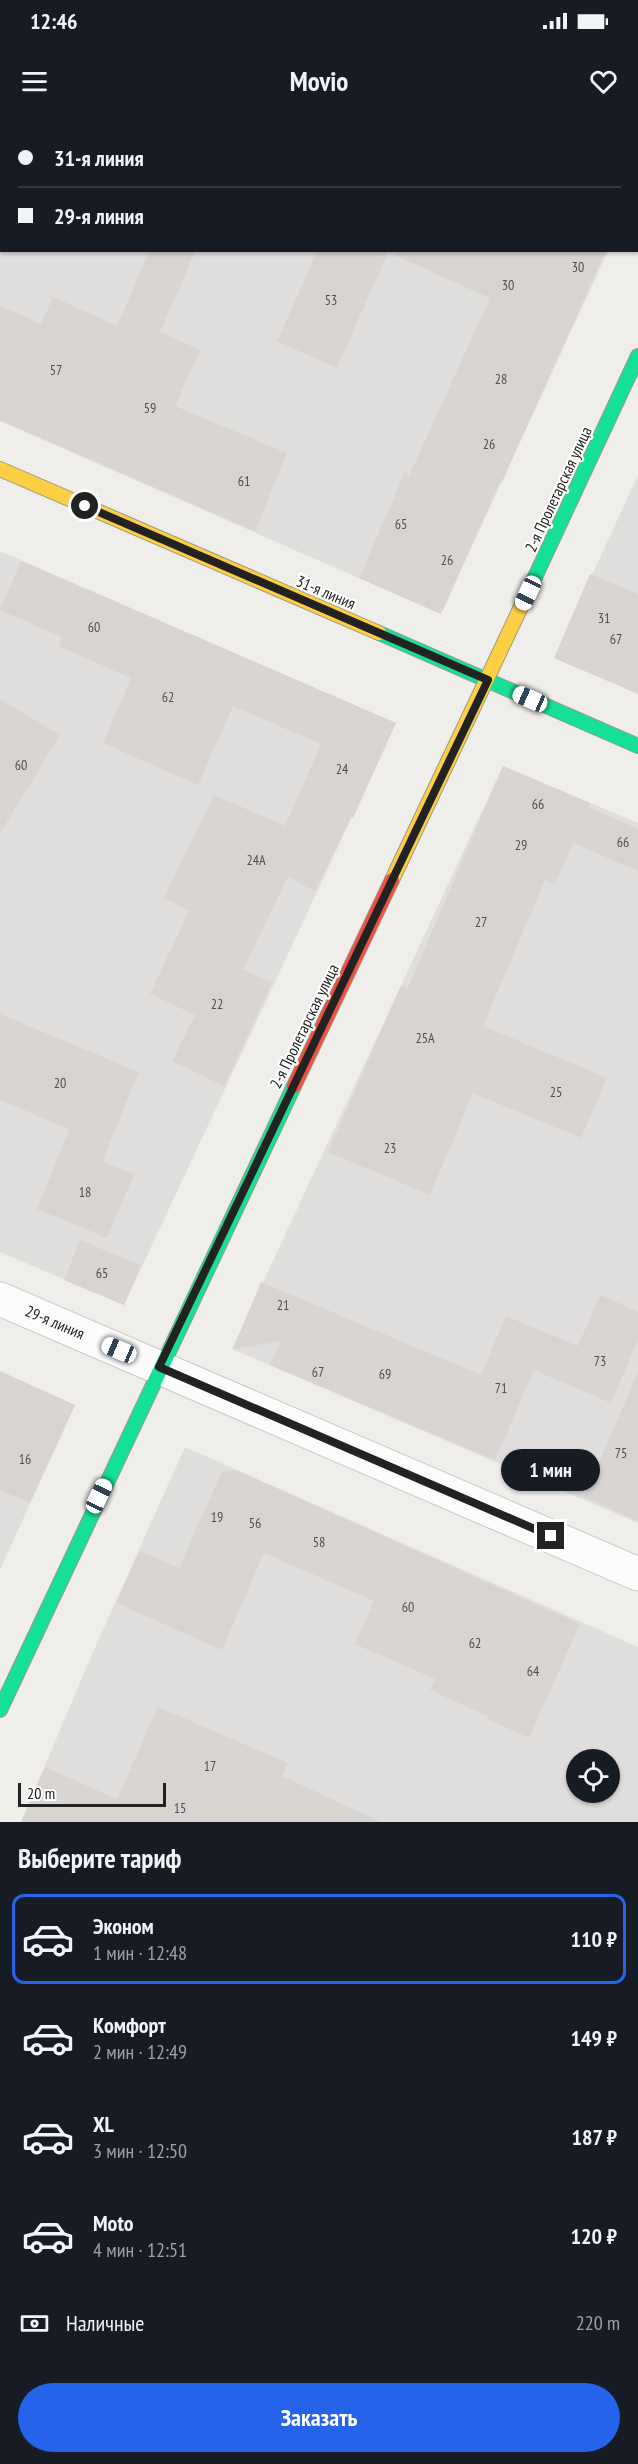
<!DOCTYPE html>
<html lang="ru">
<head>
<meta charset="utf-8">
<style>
	:root { --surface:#171b24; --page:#242831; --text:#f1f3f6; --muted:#9ea1a6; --line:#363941; --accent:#2563eb }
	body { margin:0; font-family:"PT Sans Narrow",sans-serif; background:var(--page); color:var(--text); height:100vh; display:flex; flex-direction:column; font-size:22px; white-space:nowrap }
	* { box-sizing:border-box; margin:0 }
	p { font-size:20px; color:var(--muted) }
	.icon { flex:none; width:33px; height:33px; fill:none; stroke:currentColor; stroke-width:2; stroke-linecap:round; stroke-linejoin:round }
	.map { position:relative; height:1702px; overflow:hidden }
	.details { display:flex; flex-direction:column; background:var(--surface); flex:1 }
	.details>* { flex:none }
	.top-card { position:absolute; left:0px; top:0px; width:639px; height:132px; box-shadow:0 2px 4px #0004; display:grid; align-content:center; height:132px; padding:0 18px; background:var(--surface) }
	.buttons { position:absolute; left:566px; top:1629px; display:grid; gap:12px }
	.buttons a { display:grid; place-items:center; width:54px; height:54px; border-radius:50%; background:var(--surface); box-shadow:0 2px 4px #0004; font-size:30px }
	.scale { position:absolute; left:18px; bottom:15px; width:148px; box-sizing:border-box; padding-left:6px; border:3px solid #222; border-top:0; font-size:16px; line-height:21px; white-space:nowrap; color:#222; -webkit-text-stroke:4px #fff; paint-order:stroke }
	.end { position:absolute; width:27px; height:27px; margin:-14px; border:8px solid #222; background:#fff; box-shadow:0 0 0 3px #fff }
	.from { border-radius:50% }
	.bubble { position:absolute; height:42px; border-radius:21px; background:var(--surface); box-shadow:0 2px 4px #0004; font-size:20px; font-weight:700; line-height:42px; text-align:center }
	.car { position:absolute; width:18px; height:36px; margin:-18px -9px; border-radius:8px; box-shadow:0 0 4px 2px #0007; background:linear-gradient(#fff 24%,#345 0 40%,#fff 0 76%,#345 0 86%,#fff 0) }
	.top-card b { display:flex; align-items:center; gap:21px; height:57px; font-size:22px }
	.top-card b+b { border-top:2px solid var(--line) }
	.top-card i { width:15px; height:15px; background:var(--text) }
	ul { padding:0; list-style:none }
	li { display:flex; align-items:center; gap:18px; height:90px; margin:0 12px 9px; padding:0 6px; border:3px solid transparent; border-radius:12px }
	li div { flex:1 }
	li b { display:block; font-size:22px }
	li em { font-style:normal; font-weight:700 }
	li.on { border-color:var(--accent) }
	li>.icon { width:54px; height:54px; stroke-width:1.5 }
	h2 { padding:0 18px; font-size:27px; line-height:72px }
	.pay { display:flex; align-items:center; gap:15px; height:66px; padding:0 18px; font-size:22px }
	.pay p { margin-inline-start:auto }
	.action { display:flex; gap:12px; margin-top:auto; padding:12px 18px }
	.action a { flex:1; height:69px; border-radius:36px; background:var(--accent); color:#fff; font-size:24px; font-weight:700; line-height:69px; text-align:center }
	.status { display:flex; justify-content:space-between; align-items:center; height:42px; padding:0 30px; background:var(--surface); direction:ltr }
	.status svg { height:16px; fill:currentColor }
	header { display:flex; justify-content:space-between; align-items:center; height:78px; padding:0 18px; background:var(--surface); font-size:27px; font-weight:700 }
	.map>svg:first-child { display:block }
	.residential { fill:#dfdedc; fill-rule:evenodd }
	.building { fill:#d7d4d2 }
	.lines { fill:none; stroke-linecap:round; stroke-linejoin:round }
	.street-casing { stroke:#c9c8c7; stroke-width:35 }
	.fast-casing { stroke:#999a82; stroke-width:16 }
	.slow-casing { stroke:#999a82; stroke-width:16 }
	.jam-casing { stroke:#999a82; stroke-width:16 }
	.street { stroke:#fdfcfc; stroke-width:33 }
	.fast { stroke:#16e098; stroke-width:14 }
	.slow { stroke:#ffcf43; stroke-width:14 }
	.jam { stroke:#f24e42; stroke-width:14 }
	.route { stroke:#222; stroke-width:8 }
	.labels { text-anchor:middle; stroke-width:4.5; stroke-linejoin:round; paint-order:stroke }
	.number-label { font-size:14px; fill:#4f4e4e }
	.street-label { font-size:16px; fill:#222; stroke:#fff }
</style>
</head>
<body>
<div class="status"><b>12:46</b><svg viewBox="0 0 49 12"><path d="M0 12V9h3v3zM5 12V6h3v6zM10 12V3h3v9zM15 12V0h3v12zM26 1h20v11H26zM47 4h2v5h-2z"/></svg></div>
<header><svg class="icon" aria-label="menu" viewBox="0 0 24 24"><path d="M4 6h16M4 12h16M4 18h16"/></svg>Movio<svg class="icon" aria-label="heart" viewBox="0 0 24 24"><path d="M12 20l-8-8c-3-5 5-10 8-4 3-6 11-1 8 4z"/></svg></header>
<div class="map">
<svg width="638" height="1702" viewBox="0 0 638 1702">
	<rect width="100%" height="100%" fill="#f0eeeb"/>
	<g class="residential">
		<path d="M0 0H638V65V2H2V130L608 131 441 494 0 301Z"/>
		<path d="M638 355V573L554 538Z"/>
		<path d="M0 431 396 603 124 1185 0 1132Z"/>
		<path d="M503 646 638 703V1403L232 1229Z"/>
		<path d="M0 1253 75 1285 0 1450Z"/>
		<path d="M185 1327 638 1527V1702H21L93 1532ZM576 1640H609V1672H576Z"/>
	</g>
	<g class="building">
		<path d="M150 130H196L160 212 200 230 175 286 287 333 255 411 0 300V186L41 204 53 177 117 206Z"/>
		<path d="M318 130H606L502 362 500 361 443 490 440 489 441 494 359 458 406 350 408 358 490 178 388 132 337 248 277 221Z"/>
		<path d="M21 441 396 603 353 698 351 697 315 771 288 757 243 849 272 863 224 966 172 941 195 895 150 874 189 791 164 778 214 675 285 706 321 624 233 586 198 665 103 623 131 558 58 526 62 517 0 490Z"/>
		<path d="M590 454 638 474V574L554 538Z"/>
		<path d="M0 579 60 615 0 713Z"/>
		<path d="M503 646 590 683 588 687 638 709V751L573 723 555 764 545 760 483 906 607 958 581 1018 473 973 430 1075 328 1032 401 866 408 868Z"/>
		<path d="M0 894 139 952 102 1041 134 1054 107 1118 37 1089 69 1009 0 980Z"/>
		<path d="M80 1120 141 1145 124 1185 64 1160Z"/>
		<path d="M261 1162 481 1255 506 1196 578 1226 600 1175 638 1192V1220L611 1283 534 1250 495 1340 270 1245 281 1221 233 1229Z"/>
		<path d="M0 1251 75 1285 30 1383 0 1370Z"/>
		<path d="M638 1252V1401L584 1377Z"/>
		<path d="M222 1351H238L580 1504 529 1618 487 1599 488 1596 430 1570 435 1559 355 1524 374 1481 264 1433 222 1530 117 1483 139 1431 179 1448Z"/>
		<path d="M158 1587 288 1643 282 1656 381 1702H21L45 1647 117 1679Z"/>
	</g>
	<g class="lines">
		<g class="street-casing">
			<path id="street" d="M0 1179 638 1454"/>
		</g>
		<g class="fast-casing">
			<g id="fast">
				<path d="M528 472 638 236"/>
				<path d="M379 513 638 626"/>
				<path d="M0 1590 294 966"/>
			</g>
		</g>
		<g class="slow-casing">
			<g id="slow">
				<path d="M0 349 379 513"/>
				<path d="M392 760 528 472"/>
			</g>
		</g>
		<g class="jam-casing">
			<path id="jam" d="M294 966 392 760"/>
		</g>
		<use href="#street" class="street"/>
		<use href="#fast" class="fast"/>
		<use href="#slow" class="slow"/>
		<use href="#jam" class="jam"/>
	</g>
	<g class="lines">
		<path class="route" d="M85 386 488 560 159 1247 551 1416"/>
	</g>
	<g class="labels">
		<g class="number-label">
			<text x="578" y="152">30</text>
			<text x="508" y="170">30</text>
			<text x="331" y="185">53</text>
			<text x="56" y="255">57</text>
			<text x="501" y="264">28</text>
			<text x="150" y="293">59</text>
			<text x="489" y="329">26</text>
			<text x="244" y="366">61</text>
			<text x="401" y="409">65</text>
			<text x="447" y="445">26</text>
			<text x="604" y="503">31</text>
			<text x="94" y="512">60</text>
			<text x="616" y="524">67</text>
			<text x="168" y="582">62</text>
			<text x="21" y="650">60</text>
			<text x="342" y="654">24</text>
			<text x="538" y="689">66</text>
			<text x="623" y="727">66</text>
			<text x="521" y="730">29</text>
			<text x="256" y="745">24А</text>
			<text x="481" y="807">27</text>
			<text x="217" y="889">22</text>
			<text x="425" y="923">25А</text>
			<text x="60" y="968">20</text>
			<text x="556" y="977">25</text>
			<text x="390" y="1033">23</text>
			<text x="85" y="1077">18</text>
			<text x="102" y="1158">65</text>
			<text x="283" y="1190">21</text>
			<text x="600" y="1246">73</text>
			<text x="318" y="1257">67</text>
			<text x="385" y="1259">69</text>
			<text x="501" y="1273">71</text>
			<text x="621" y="1338">75</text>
			<text x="25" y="1344">16</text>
			<text x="217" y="1402">19</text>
			<text x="255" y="1408">56</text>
			<text x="319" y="1427">58</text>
			<text x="408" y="1492">60</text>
			<text x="475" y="1528">62</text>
			<text x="533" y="1556">64</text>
			<text x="210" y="1651">17</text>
			<text x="180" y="1693">15</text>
		</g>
		<g class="street-label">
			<text transform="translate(558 369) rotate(-65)" y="6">2-я Пролетарская улица</text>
			<text transform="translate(326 472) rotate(23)" y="6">31-я линия</text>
			<text transform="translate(304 906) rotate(-64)" y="6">2-я Пролетарская улица</text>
			<text transform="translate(55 1202) rotate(23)" y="6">29-я линия</text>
		</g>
	</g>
</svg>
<div class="buttons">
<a><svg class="icon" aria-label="locate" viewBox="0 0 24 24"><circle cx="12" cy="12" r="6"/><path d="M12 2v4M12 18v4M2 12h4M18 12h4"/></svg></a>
</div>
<div class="scale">20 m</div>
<i class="end from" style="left:85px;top:386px"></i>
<i class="end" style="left:551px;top:1416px"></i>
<div class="bubble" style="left:501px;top:1329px;width:99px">1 мин</div>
<i class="car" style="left:528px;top:473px;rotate:205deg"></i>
<i class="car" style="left:530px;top:579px;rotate:294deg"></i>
<i class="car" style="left:119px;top:1230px;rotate:293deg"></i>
<i class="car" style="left:99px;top:1376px;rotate:25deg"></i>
<div class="top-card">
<b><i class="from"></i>31-я линия</b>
<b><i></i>29-я линия</b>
</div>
</div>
<section class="details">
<h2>Выберите тариф</h2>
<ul>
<li class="on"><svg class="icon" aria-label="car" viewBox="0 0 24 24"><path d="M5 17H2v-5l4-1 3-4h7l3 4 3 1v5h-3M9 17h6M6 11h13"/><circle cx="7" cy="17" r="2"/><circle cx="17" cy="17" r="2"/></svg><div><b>Эконом</b><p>1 мин · 12:48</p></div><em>110 ₽</em></li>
<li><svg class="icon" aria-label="car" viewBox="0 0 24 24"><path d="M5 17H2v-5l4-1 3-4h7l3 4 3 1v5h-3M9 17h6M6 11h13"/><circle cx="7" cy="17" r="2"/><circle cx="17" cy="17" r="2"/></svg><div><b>Комфорт</b><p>2 мин · 12:49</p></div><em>149 ₽</em></li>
<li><svg class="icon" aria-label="car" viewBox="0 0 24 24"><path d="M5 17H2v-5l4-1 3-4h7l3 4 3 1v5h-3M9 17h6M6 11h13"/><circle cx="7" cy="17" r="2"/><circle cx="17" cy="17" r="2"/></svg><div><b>XL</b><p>3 мин · 12:50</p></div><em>187 ₽</em></li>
<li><svg class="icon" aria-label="car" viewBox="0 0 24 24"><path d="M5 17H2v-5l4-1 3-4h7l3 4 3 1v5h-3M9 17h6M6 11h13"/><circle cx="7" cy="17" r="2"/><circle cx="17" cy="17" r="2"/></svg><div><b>Moto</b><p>4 мин · 12:51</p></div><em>120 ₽</em></li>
</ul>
<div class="pay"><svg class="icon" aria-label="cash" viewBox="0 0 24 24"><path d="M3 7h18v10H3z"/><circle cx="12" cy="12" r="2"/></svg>Наличные<p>220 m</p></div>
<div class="action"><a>Заказать</a></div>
</section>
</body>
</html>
